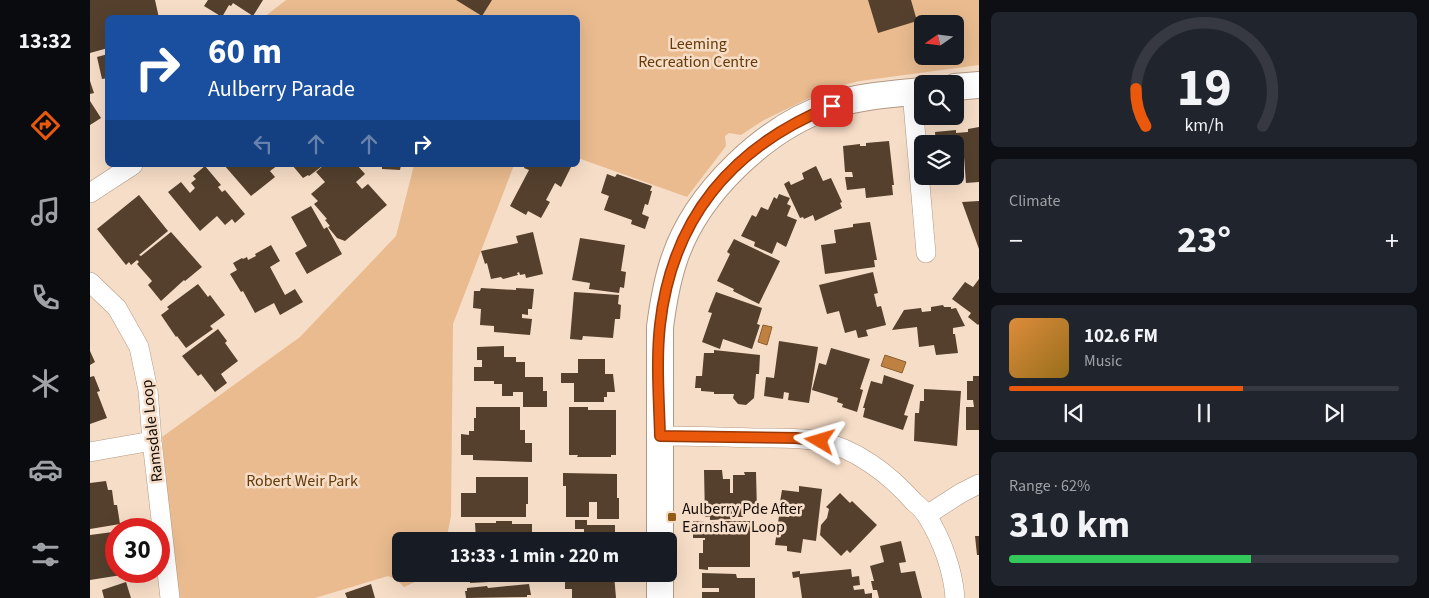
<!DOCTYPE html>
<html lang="en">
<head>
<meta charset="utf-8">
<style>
	:root { --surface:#171b24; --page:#20242c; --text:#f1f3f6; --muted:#9ea1a6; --line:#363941; --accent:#ea580c }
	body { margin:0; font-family:"Source Sans 3",sans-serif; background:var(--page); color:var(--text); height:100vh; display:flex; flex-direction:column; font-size:19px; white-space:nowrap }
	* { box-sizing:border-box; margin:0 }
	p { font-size:16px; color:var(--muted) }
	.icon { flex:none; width:28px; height:28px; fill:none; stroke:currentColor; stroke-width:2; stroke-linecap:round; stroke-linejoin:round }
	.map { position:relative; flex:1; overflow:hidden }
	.details { display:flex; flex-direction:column; gap:12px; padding:12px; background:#0d0f14; width:450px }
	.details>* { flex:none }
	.top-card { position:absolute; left:15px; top:15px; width:475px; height:152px; border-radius:8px; box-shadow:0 5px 20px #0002; background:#1a4fa0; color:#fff; overflow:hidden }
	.needle { width:32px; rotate:256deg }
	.controls { position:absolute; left:824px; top:15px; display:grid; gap:10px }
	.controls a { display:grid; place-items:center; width:50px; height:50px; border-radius:8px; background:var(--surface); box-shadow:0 5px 20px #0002; font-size:25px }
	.speed { position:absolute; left:15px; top:518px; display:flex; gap:10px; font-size:25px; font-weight:700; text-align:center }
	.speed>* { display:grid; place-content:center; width:65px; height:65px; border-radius:50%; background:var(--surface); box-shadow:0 5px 20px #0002; line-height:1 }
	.speed .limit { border:8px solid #d22; background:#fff; color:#111 }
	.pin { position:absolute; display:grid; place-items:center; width:42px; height:42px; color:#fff; margin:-21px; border-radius:10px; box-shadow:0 2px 8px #0006 }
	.me { position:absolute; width:55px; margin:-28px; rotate:277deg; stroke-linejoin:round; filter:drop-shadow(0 0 4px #0008) }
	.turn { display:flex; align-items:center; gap:18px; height:105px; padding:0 20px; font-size:22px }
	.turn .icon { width:65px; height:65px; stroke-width:2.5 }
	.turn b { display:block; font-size:35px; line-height:42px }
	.lanes { display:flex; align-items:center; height:48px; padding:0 20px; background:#0003; justify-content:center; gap:25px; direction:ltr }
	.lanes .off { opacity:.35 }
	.big { font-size:38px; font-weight:700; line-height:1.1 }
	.details .card { flex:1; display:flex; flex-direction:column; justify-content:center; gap:8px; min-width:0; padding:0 18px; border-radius:8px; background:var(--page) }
	.details .dial { align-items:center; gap:0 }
	.dial svg { height:130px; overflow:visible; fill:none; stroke:var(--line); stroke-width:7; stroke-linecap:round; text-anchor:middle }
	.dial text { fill:var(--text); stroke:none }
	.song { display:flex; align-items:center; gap:15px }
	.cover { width:60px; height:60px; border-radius:8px; background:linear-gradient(135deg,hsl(30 70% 55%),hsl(40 70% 35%)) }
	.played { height:5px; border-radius:2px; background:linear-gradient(90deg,var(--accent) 60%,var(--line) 60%) }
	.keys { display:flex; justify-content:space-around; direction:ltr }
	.heat { display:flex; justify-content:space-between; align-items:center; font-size:28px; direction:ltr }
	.charge { height:8px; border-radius:4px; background:linear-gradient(90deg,#34c759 62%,var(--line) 0) }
	.trip { position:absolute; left:302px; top:532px; width:285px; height:50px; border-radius:8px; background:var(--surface); box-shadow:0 5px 20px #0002; font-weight:700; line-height:50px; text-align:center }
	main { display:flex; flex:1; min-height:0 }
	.tabs { display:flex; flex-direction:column; width:90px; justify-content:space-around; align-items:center; background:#090b0e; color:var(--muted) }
	.tabs .icon { width:35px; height:35px }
	.tabs .selected { color:var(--accent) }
	.tabs b { font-size:22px; color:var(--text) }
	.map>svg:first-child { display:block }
	.green { fill:#e9bb8f; fill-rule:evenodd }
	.water { fill:#be8142; stroke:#8b5e30 }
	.building { fill:#54402d }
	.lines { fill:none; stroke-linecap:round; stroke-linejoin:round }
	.street-casing { stroke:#b29a85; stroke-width:20 }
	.secondary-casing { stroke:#b29a85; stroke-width:28 }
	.street { stroke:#fff; stroke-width:19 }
	.secondary { stroke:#fff; stroke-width:26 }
	.route-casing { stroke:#983908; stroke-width:12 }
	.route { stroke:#ea580c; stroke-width:9 }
	.poi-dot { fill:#935a16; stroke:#f6ddc7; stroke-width:2 }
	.labels { text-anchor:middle; stroke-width:5; stroke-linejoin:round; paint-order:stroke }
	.park-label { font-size:16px; fill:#643b08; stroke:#f6ddc7 }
	.street-label { font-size:16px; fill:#130b05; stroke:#f6ddc7 }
	.poi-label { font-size:16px; fill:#130b05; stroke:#f6ddc7; text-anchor:start }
</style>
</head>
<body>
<main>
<nav class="tabs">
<b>13:32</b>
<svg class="icon selected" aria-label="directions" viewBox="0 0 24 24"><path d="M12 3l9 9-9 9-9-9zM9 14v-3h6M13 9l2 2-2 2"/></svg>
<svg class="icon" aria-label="music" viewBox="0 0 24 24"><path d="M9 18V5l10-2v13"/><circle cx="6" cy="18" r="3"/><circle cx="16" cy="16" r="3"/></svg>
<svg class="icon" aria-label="phone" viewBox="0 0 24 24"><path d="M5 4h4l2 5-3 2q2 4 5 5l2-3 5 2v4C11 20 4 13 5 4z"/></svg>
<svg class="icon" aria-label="climate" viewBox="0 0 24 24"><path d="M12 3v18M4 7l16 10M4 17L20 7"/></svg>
<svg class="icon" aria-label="car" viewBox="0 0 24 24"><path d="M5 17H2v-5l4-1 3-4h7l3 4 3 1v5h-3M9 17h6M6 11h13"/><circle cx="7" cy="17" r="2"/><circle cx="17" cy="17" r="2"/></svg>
<svg class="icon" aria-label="filters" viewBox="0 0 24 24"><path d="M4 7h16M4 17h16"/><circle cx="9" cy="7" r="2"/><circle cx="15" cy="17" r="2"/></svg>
</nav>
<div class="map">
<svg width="889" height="598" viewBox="0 0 889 598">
	<rect width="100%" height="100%" fill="#f6ddc7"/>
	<path class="green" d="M196,0H889V65L770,81L740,88L674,120L651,135L639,133L635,136L636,146L597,197L488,158V18H173ZM832,24H865V56H832Z
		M324,165H424L363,324L361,516L356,541H311V574H345L341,582L327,581L314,587L307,580L298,576L225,598H90L80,529L72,437L210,337L306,236Z"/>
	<path class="water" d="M673,325L682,327L677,345L668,342Z
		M795,355L816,362L812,373L791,366Z"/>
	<path class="building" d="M0,0H65L69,18H18V48L0,53Z
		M118,0H173L163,16L143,3L141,6L139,5L132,17L114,6Z
		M366,0H402L392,16Z
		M778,0H821L827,21L788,33Z
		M18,54V78L12,79L7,57Z
		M0,81L4,93L0,94Z
		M0,101L11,118L0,125Z
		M889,127V182L876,183L874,157L865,158V144H846L845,132L866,130V133L878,132V129Z
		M799,141L804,185H802L803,195L776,198L775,188L757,190L755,177H763L762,172H755L753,146L770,144V146H776V143Z
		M134,165H188L180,171L185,177L161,196Z
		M202,165H230L231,167L219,176L218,175L213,178Z
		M234,165H267L275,174L266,182L272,189L278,184L297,205L255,241L247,238L238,227L240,226L235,220L237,219L224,204L228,201L221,194L235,182L226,172Z
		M292,165H311L310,170L292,169Z
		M435,165H482L471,187L465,183L456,200L460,202L451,218L438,211L436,215L420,206L439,170L434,168Z
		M115,166L131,185L128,187L132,192L135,190L155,214L145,223L142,219L135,225L127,216L110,231L78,192L91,182L100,193L105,188L101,183L106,179L103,176Z
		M726,166L733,181L741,178L752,202L750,203L752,208L725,221L723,215L714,219L713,217L710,218L694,184L699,181L701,185L714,179L712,173Z
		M517,174L525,177L527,174L562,186L560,191H562L558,205L555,204L552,214L559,217L555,229L541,224L542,220L514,210L519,196L511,193Z
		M689,194L700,198L697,204L701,206L697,216L707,220L696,247L687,242L682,254L664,246L665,242L651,236L662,215L666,217L671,207L678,210L684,197L687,199Z
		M49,195L78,231L49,255L51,256L81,232L112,267L95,281L94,280L71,301L58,285L62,281L47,264L49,262L47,260L41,265L39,262L36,265L7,229Z
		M889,201V249L872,202Z
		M221,206L234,229L237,227L252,254L217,274L205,253L217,246L201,217Z
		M780,222L787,260H784L785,267L735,274L731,245L746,243L744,230L763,227V224Z
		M443,232L453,274L436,278L435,274L430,275L429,272L427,273L428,275L413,279L411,277L401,279L397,263L395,264L391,251L428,243L426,236Z
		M490,238L535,245L531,271L536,272L534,288L530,287L529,293L499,289L500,283L482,280Z
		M644,239L690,261L669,304L643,291L644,289L627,281L640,254L637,252Z
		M181,245L190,261L180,267L195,295L205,289L213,302L190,315L184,303L165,313L153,291L151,292L140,274L147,270L143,263L152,258L153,259L157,257L158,260L166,256L165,254Z
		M783,272L788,293L784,294L787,307L791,306L796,325L776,330L778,336L768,338L766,330L755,333L749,311L737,314L729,285Z
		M889,279V324L888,325L878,317L881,313L862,299L875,282L883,287Z
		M108,284L118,297L120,295L135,315L120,326L123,329L96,348L87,336L86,337L71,315L79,309L77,307Z
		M391,288L426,290V288L444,289L442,309H438V315L432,314V318L442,319L440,335L404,332V326L390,325L391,309L383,308L384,291H390Z
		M484,292L529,295L528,304L531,305L530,319H525L523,338L493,336L492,340L480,339Z
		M626,292L672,308L667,324L670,325L662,349L633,339L630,349L612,342L622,313L618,312Z
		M853,305L854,307H861V309L866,308L875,326L863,328V334H865L868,353L846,355L844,345L829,347L827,327L802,330L814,310L831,308L832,312L841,311V307Z
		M128,329L137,341L135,343L148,361L131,374L137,383L125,392L111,374L108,376L92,356Z
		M689,341L728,347L719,403L698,400L699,393L694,392L693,399L674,396L676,377L684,378Z
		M414,346V357H426V362H435V377H453V391H457V407H433V392H423V396H412V384H404V381H384V367H392V360H387V347Z
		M741,348L780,359L770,389L773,390L767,412L752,407L753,404L747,402L748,398L722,390L729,363L736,365Z
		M624,350L670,355L669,374H666L664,398L656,405L648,404L643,398L644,394H624V392L611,391V388H605L606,376H612L614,353H624Z
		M0,351L5,362L0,365Z
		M488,359H515V374H523L525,392H517V397H514V402H484V383H471V373H488Z
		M794,375L824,385L814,415L818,416L813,430L773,417L775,408H773L781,381L792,384Z
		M4,376L10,391L7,392L17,418L0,424V377Z
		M883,376H889V430H876V407H884L883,400H877V381H883Z
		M834,389L871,391L867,446L824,441L825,413H829L830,401H834Z
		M386,407H430V430H435V443H442V462L383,460V455H371V434L379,435V431H384V418H386Z
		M479,407H498V410H526V455H521V457H487L488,455H479Z
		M614,470H632L633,479H640V493H643V475H655L654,472H666L667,511H653V517H642V519L620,520V517H615Z
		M473,473L527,474V498H529V519H507V502H499V517H476V486H473Z
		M386,477H438V504H436V517H371V493H386Z
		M16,481L18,490H22L24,505H27L30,524L0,529V483Z
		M709,486L732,489L726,541L713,539L711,553L697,551V546L685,545L689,516L699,517L700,509L689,508L692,490L709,492Z
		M750,493L760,503L762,501L787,525L760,553L757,550L751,556L730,535L731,525L737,518L739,509L736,507Z
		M485,520H497V525H525V538H520V541H476V534H494V529H485Z
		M406,521H422V524H442V540L439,541L386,540L385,523H406Z
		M603,521L629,523V521H660V567H618V570L609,569V553H613V540H615V538H603Z
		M23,532L26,557V571H37L38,574L0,580V535Z
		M885,536H889V555H887Z
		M811,541L816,562L809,563L811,573L825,571L832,598H789L787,590H783L781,581H784L780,566L794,562L790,546Z
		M761,569L762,577L769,576L770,585L763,586L764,590L774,589L775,594L782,593V598H712L709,577L703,578L702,572L710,571V574Z
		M612,573L646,574L647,578H665V598H612V592H629V588H612Z
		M380,574H399V582L380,583Z
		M524,574L526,598H482V589H475V575Z
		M36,582L41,598H14L12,590Z
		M281,584L285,598H257L255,593Z
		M439,584L441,595H437V597L376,598L375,591H377V588L397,586L398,588Z"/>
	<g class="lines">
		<defs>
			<path id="street" d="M822,92L836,253
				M0,193L43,165
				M0,282L27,308L49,347L58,390L62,441L80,598
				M569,436C601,436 633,437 665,438C686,438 708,437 729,441C766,448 800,475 824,502C829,506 834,511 837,516C852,540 863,570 865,598
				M0,452L62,441
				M837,515L871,493L889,484"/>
			<path id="secondary" d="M865,87L889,85
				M570,541V327C573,304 577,281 584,260C606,193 676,126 743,105C771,96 803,94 832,91
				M570,574V598"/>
		</defs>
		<use href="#street" class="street-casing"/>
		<use href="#secondary" class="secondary-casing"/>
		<use href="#street" class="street"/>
		<use href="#secondary" class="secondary"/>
	</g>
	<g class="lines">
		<defs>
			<path id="route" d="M730,441L706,438L570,436C569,399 566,361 570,325C582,218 643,146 742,106"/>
		</defs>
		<use href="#route" class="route-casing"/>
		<use href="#route" class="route"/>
	</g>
	<rect class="poi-dot" x="577" y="512" width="10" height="10" rx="2.5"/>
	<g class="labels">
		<g class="park-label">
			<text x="608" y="49">Leeming<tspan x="608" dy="18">Recreation Centre</tspan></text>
			<text x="212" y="486">Robert Weir Park</text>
		</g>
		<g class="street-label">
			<text transform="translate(61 431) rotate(-96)" y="6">Ramsdale Loop</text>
		</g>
		<g class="poi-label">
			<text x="592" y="514">Aulberry Pde After<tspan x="592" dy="18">Earnshaw Loop</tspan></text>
		</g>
	</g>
</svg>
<div class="controls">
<a><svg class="needle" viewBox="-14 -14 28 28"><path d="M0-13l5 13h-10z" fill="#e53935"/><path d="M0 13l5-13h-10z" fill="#9ea1a6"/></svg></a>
<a><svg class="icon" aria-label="search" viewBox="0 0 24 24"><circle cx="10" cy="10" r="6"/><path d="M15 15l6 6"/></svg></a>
<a><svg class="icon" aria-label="layers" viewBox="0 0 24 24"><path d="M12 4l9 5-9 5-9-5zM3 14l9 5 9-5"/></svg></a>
</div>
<div class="speed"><div class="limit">30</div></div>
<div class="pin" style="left:742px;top:106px;background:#d93025"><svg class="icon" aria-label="arrive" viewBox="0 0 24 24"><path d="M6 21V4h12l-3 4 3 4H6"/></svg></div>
<svg class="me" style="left:730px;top:441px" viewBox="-20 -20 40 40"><path d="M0-17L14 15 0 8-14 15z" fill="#ea580c" stroke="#fff" stroke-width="4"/></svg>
<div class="trip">13:33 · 1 min · 220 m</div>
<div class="top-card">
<div class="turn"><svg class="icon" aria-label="right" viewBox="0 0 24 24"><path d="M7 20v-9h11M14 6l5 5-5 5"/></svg><div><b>60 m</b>Aulberry Parade</div></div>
<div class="lanes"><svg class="icon off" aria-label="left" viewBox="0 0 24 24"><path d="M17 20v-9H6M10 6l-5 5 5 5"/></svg><svg class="icon off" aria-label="ahead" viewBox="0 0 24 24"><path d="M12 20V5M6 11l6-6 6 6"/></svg><svg class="icon off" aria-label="ahead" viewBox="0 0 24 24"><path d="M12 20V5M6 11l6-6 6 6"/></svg><svg class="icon" aria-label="right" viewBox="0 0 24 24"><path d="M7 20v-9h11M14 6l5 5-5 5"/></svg></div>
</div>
</div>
<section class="details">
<div class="card dial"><svg viewBox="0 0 100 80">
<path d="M14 69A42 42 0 1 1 86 69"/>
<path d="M14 69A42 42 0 0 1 8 46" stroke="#ea580c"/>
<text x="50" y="56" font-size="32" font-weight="700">19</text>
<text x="50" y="72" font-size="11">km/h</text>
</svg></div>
<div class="card"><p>Climate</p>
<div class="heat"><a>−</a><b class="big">23°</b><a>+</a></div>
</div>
<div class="card">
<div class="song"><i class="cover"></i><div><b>102.6 FM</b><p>Music</p></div></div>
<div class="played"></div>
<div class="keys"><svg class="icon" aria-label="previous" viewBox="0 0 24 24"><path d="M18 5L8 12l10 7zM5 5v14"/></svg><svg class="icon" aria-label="pause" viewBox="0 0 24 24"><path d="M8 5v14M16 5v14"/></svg><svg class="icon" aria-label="next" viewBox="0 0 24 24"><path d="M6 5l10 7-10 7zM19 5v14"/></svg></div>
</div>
<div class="card"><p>Range · 62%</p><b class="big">310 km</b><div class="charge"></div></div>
</section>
</main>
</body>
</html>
